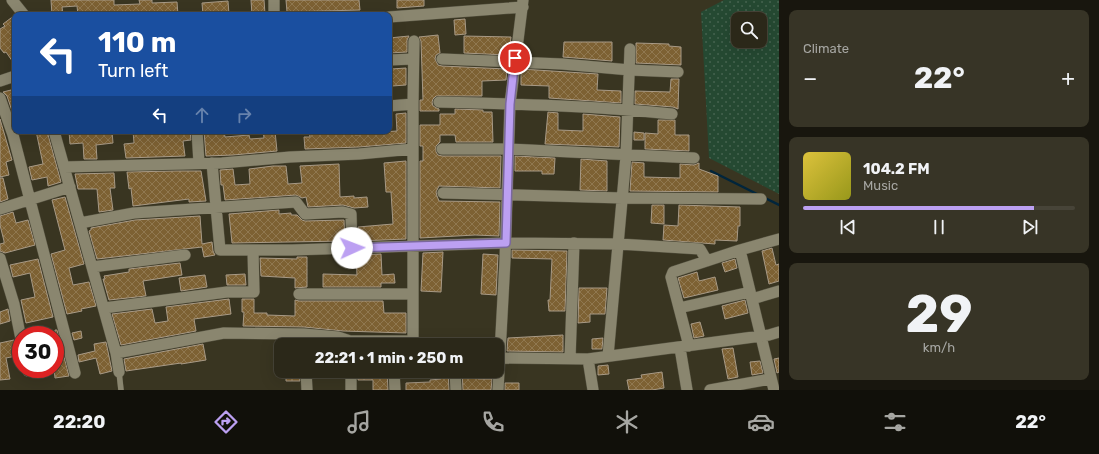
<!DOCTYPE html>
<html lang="en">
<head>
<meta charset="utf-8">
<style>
	:root { --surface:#2b2819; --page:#373426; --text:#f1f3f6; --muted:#a6a6a2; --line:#474438; --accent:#bca0f2 }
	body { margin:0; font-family:Rubik,sans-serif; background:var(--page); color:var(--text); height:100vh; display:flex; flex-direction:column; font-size:15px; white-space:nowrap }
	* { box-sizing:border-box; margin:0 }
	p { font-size:13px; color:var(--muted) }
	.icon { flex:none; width:22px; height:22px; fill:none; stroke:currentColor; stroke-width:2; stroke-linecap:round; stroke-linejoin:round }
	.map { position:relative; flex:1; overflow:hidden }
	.drawer { display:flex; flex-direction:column; gap:10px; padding:10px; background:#18160e; width:320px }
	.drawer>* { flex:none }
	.hud { position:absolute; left:12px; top:12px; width:380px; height:122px; border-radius:8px; box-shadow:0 4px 16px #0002,0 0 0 1px var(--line); background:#1a4fa0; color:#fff; overflow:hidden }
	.controls { position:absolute; left:731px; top:12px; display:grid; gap:8px }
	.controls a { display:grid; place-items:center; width:36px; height:36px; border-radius:8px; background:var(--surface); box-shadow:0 4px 16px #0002,0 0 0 1px var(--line); font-size:20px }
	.speed { position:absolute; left:12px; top:326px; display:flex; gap:8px; font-size:20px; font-weight:700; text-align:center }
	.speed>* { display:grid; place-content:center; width:52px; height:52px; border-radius:50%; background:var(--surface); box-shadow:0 4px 16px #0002,0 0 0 1px var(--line); line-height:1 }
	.speed .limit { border:6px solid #d22; background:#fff; color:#111 }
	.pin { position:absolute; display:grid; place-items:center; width:34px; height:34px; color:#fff; margin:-17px; border:2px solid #fff; border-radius:50%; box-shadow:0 1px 4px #0007 }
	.me { position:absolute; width:44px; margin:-22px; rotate:88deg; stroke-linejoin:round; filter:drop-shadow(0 0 3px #0008) }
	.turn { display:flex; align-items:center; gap:14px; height:84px; padding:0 20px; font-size:18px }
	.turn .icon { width:52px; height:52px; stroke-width:2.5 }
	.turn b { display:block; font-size:28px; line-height:34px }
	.lanes { display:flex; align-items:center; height:38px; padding:0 20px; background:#0003; justify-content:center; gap:20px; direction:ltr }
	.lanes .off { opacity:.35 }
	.big { font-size:30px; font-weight:700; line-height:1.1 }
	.drawer .tile { flex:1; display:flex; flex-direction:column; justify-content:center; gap:6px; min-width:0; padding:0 14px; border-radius:8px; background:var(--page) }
	.drawer .dial { align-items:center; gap:0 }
	.dial b { font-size:52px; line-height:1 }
	.song { display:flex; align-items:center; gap:12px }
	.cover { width:48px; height:48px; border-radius:6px; background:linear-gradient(135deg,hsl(50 70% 55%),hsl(60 70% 35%)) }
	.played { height:4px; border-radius:2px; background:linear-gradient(90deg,var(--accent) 85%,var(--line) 85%) }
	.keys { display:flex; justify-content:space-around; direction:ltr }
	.heat { display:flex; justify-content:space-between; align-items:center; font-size:22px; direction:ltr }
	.trip { position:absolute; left:274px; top:338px; width:230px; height:40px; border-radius:8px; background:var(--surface); box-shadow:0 4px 16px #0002,0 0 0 1px var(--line); font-weight:700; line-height:40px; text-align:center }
	.dock { display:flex; height:64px; justify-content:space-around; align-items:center; background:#11100a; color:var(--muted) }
	.dock .icon { width:28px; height:28px }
	.dock .active { color:var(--accent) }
	.dock b { font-size:18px; color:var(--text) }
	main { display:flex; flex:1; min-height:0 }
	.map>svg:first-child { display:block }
	.grass { fill:url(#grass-dots); fill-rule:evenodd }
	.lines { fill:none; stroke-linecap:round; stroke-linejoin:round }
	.stream { stroke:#01253c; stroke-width:2.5 }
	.building { fill:url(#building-cross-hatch); stroke:#a89a86 }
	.service-casing { stroke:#555240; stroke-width:6 }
	.minor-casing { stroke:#555240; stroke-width:12 }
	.service { stroke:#8a866f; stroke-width:5.5 }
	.minor { stroke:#8a866f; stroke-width:11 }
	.route-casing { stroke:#7a689d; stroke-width:10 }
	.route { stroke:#bca0f2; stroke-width:7 }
</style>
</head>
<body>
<main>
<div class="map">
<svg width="779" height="390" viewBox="0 0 779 390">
	<defs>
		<pattern id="grass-dots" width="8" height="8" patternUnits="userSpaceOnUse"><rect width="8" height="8" fill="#254932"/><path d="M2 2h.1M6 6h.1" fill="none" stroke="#45634f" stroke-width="1.8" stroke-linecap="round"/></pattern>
		<pattern id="building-cross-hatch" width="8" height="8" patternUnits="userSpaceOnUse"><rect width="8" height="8" fill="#7d6133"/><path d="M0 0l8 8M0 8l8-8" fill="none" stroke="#907850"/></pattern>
	</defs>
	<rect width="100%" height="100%" fill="#393521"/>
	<path class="grass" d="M724,0H779V194L709,158L701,12ZM738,19H760V41H738Z"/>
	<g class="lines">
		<path class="stream" d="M711,171L759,195
			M765,198L779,205"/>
	</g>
	<path class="building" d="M51,0H114V5L140,4L139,0H152V3L177,2L178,15H78L77,6L62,7L63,15H52Z
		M251,0H264L265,14L252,15Z
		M286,0H359L360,10L287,12Z
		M397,0H424V6L397,8Z
		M228,1L229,15H203L202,3Z
		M15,15V65L6,52L4,53L0,48V29L5,26L3,24Z
		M465,19L466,34L455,35L454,20Z
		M438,35L440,53L436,55L435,59L438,65L442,66L507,69L506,80L482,81V96H436L433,99L432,102L433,106L439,109V111H420V100H423L421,41L419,37Z
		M409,36L407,40V52L389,53V38Z
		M464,36L511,37L509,54L507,55L464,53Z
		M564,42H612V61L563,57Z
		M636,43L669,44V46L681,47V65L636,63Z
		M406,68V85L392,86L391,69Z
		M521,69L598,74L597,90L621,91V103L549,98V86L521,85Z
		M671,79H679L678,109L673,107L635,104V91L670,92Z
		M15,89V120L7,96L3,92Z
		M455,109L483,110V112H492L493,142H456L455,135H440V142L436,146V152L438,155L442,156H501L500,188L439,186L436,192L437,196L439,201L500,202L499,236L475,235L420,238V161H423V146H420V125H440V114H455Z
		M548,112L558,113V130L583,131V114L620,117L619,147L545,144Z
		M406,113V143L359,147L305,149L304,137H310L309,131H354L355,135L369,134V131H382V132L397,131L396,114Z
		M0,119L12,160L6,162L9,175L0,177Z
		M658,120H675V135H689V151L645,149V133L658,134Z
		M36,131H47L61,182L48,186L47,177L32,180L29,167L43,164Z
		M69,131H112L113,143L96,145L97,159H84L83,143L70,144Z
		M133,131H190L191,140L183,141L185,156L126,158L124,144L134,143Z
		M204,131H224L225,137L249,135L250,139L264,138L263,131H275L277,151L233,155L206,156Z
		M634,132L644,133V140H634Z
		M515,156L555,158L554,174H542V171H515Z
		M581,159L607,161V191L580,190Z
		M406,161V239L359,241L358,227L393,224L391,192H386L384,163Z
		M632,162L644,163V177L680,178V164L694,165L699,163V169L718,176V192L630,191Z
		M339,164L340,197L354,196V198L367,197L368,207L354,208L343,205L308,207L306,197L302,198L296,195L225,200L223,185H221L220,170L233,169L235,185L250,184L249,169L273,166H286L288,184L302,183L300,166Z
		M176,171H201L206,201L189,202V199L133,206L131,188L129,189L127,172Z
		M114,173L115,188H110L113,210L99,212L97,189H78L75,174Z
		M0,178H3L8,199L0,202Z
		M65,197L84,264L69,268L73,285L89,282L96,306L81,309L82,311L67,314L51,254L65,250L52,200Z
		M652,205H664V224L651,223Z
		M679,205L740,207V226H738L737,241L715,240V244L663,240L664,225L678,226Z
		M279,210V214L291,213V215H297L302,220L305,221L344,220L345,241L232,243L229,214Z
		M13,212L16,223L28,220L35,245L5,253L0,251V244L4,243V241L0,225V216Z
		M200,216L202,244L212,242L213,251L215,255L204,257L202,247L97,259L89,231L91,230V228L135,220Z
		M772,248L776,265L779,264V281L769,284L762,251Z
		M512,250L567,251L565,311H549L548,300H550L552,259L512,258Z
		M443,252L441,292L421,291L423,253Z
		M381,254L382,275L394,274L395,283H381V287H323V274L357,275L356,255Z
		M483,254L498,255L496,295L481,294Z
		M297,257H307V287L295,288V278L261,276L260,258L297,259Z
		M38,259L53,317L26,323L21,300L35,297L30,273L13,277L10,265Z
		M735,259L737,268L725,272L722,263Z
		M180,263L182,275L143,281L146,296L109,300L103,279H105L104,276L129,272V269Z
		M697,272L699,281L715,277L718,290L684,298L678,278Z
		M245,274L246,285H227L226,275Z
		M205,275L207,287L181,291L179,278Z
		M579,288H607L605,314H590V322L578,323Z
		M229,299L231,314L194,319L196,331L121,345L112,314L152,309L155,323L168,321L166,307Z
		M242,299H254V313H267V315L295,316V300L299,301H383L384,313H406V333L343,331L304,327L243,326L244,312H242Z
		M745,300L748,313L725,319L722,306Z
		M8,309L10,321L0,324V312Z
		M700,322L704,336L694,338L691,324Z
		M55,330H57L69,376L55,378L54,369H55Z
		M81,331L82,338L74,340L72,333Z
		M563,335V352L507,351L508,338Z
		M603,338L602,349H592V339Z
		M14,340L18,345L21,355L6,358L10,379L0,380V343Z
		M285,341L328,343V345H286Z
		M106,342L112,371L100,374L96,358L79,362L78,355L95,351L94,344Z
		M203,344L206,360L181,364V363L126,371L124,359Z
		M733,348L738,377L728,379L722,349Z
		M779,358V372L777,373L774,359Z
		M760,361L763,373L752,375L750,362Z
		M608,365L609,374L598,375V366Z
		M286,371H299L300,381H286Z
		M358,371H387L388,390H373V380H358Z
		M441,371H448L449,390H406V383L430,382V380L441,379Z
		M462,371H479L478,379H492L491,390H463Z
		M662,372L664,388L652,390H629L627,380L642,378L641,375Z
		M505,383H519V390H505Z"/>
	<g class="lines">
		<defs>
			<path id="service" d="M119,372L121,390"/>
			<path id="minor" d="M12,0L24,15
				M274,15V0
				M389,17L523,7
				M442,59L562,64L630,70L678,72
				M389,60L413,59
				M0,81L15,76
				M0,98L13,135L75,373
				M439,102C517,104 595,106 672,114
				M389,106L413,104
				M54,131L116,353L119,372
				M197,131L199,163
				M442,149H509L694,158
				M212,163L220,250H292L505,243L619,244L700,249L707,261
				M64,167L222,163L290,157L359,154L413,149
				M443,193L622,198L761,199
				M0,209L70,187
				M80,223L134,213L296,202L305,214L343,212L351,214L352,248
				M740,250L774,390
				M0,258L14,304L21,339
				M92,267L185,255
				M299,294H413
				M752,299L779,291
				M104,308L227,292H254L253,250
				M679,308L750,292
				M413,345V104L414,41
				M689,346L671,277L673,272L740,250L779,239
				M680,348L687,390
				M116,353L224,333L304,334L338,337L350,341H413
				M608,356L626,156L630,49
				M497,358L588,359L769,335L779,332
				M570,359L574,243
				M588,359L593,390
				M27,369L28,371
				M306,371L307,390
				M351,371V390
				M394,371L395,390
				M455,371L456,390
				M498,390L505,260L510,104L523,0
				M710,390L770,379"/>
		</defs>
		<use href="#service" class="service-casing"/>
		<use href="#minor" class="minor-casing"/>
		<use href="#service" class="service"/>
		<use href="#minor" class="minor"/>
	</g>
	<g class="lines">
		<defs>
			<path id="route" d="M352,248L506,243L510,104L515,58"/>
		</defs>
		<use href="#route" class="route-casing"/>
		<use href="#route" class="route"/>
	</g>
</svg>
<div class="controls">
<a><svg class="icon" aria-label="search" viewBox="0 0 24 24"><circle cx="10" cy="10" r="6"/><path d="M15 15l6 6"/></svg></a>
</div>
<div class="speed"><div class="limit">30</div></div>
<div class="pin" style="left:515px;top:58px;background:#d93025"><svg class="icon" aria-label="arrive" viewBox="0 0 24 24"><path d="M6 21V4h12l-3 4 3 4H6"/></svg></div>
<svg class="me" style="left:352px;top:248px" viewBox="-20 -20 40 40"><circle r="19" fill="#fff"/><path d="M0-13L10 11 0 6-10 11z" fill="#bca0f2"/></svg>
<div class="trip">22:21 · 1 min · 250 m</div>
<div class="hud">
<div class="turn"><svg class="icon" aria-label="left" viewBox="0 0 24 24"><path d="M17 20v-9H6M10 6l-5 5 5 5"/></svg><div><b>110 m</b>Turn left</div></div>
<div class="lanes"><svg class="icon" aria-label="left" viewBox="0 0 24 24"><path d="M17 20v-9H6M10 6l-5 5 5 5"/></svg><svg class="icon off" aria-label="ahead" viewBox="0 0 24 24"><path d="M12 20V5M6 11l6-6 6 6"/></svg><svg class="icon off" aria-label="right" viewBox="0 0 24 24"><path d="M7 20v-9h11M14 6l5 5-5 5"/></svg></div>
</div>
</div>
<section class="drawer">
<div class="tile"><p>Climate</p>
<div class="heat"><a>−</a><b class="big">22°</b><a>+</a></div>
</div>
<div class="tile">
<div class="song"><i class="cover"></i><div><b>104.2 FM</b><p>Music</p></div></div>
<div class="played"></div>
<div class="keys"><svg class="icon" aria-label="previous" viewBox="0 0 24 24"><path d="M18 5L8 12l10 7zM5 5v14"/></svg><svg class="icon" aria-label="pause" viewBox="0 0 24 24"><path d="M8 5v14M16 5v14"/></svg><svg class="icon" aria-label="next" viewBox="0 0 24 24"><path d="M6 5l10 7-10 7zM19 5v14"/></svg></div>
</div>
<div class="tile dial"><b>29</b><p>km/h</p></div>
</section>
</main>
<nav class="dock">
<b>22:20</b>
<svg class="icon active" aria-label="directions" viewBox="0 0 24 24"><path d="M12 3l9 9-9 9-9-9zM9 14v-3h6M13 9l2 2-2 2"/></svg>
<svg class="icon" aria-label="music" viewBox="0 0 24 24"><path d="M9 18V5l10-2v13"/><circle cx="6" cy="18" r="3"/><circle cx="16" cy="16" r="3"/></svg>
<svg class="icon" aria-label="phone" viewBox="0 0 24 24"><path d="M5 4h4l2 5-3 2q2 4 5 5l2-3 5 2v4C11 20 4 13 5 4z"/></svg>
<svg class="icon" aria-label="climate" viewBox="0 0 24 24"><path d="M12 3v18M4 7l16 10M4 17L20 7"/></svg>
<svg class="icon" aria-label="car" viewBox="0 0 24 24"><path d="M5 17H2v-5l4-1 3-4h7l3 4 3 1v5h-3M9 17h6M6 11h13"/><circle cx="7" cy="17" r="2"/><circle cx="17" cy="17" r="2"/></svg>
<svg class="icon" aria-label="filters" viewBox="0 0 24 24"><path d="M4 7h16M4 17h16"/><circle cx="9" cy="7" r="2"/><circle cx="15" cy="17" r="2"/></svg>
<b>22°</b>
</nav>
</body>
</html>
